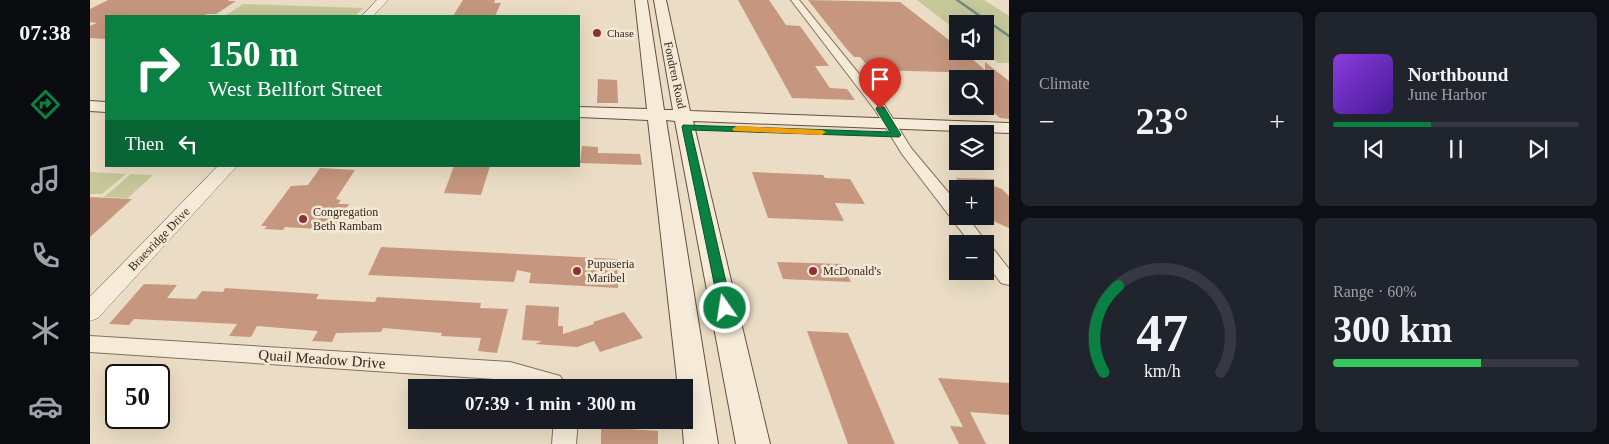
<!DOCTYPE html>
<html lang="en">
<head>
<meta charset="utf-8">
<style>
	:root { --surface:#171b24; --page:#20242c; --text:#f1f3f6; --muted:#9ea1a6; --line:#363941; --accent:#0b8043 }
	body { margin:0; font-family:Georgia,serif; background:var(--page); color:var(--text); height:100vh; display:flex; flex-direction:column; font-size:19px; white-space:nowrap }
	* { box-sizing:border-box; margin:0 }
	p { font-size:16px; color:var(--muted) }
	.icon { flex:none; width:28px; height:28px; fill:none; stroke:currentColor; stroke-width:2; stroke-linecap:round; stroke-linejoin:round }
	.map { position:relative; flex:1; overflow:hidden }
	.drawer { display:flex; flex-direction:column; gap:12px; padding:12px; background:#0d0f14; width:600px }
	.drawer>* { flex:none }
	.banner { position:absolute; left:15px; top:15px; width:475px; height:152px; border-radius:0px; box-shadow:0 5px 20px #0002; background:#0b8043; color:#fff; overflow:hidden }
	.controls { position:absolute; left:859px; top:15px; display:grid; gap:10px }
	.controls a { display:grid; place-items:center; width:45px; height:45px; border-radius:0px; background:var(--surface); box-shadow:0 5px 20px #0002; font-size:25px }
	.speed { position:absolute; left:15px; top:364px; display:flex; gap:10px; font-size:25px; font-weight:700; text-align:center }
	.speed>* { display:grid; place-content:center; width:65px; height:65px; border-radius:50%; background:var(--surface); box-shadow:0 5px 20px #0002; line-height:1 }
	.speed .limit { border:2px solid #111; border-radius:8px; background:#fff; color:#111 }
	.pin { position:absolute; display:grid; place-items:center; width:42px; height:42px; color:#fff; margin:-51px -21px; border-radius:50% 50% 50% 0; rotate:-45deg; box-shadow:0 0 5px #0007 }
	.pin .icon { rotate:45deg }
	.me { position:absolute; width:55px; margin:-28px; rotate:347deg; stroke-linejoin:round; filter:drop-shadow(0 0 4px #0008) }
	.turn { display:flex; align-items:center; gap:18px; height:105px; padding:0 20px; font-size:22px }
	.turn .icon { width:65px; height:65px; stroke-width:2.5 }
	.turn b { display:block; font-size:35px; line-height:42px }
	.then { display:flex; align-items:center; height:48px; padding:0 20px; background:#0003; gap:10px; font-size:19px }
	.big { font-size:38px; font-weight:700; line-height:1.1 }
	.drawer .tile { flex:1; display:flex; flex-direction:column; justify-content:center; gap:8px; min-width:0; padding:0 18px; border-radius:8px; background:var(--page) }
	.drawer .dial { align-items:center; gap:0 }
	.dial svg { height:130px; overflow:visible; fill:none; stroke:var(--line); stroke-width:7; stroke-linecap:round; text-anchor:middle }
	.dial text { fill:var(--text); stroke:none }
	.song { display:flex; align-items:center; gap:15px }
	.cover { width:60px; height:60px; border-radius:8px; background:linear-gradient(135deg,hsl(270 70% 55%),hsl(260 70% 35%)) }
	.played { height:5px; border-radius:2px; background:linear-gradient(90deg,var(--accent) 40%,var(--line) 40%) }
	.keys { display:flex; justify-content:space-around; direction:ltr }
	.heat { display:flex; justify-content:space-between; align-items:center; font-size:28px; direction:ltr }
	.charge { height:8px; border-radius:4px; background:linear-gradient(90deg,#34c759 60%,var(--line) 0) }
	.drawer .tiles { flex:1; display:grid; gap:12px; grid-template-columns:repeat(2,1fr) }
	.trip { position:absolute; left:318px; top:379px; width:285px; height:50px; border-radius:0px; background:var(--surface); box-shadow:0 5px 20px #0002; font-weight:700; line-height:50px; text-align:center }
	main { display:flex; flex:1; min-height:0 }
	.menu { display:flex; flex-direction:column; width:90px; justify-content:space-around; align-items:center; background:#090b0e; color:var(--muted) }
	.menu .icon { width:35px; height:35px }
	.menu .active { color:var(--accent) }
	.menu b { font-size:22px; color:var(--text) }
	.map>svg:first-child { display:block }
	.green { fill:#c6c89a }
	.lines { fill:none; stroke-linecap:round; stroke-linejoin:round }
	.stream { stroke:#6e8c82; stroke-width:2.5 }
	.building { fill:#c6977e }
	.minor-casing { stroke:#846f5d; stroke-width:2 }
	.tertiary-casing { stroke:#846f5d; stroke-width:1 }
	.secondary-casing { stroke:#665040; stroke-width:2 }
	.minor { fill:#f6ebd8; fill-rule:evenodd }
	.tertiary { fill:#f6ebd8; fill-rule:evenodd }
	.secondary { fill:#f6ebd8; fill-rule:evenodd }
	.route { fill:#0b8043; stroke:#07532c }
	.slow { fill:#f59e0b }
	.poi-dot { fill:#8e3138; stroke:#f3e8d4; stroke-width:2 }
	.labels { text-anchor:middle; stroke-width:5; stroke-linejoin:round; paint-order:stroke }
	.far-poi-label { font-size:11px; fill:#35281f; stroke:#f3e8d4; text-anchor:start }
	.street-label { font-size:12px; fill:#35281f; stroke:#f3e8d4 }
	.poi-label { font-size:12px; fill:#35281f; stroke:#f3e8d4; text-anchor:start }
	.near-street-label { font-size:15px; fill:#35281f; stroke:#f3e8d4 }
</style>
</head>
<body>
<main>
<nav class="menu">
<b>07:38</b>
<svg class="icon active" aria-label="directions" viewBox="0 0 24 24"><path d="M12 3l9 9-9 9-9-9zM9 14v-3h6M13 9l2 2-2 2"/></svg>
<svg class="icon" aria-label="music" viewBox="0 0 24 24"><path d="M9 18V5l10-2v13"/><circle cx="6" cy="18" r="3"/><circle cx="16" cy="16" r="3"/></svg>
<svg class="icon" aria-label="phone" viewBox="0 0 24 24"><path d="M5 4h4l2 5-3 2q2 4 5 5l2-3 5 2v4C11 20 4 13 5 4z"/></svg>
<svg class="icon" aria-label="climate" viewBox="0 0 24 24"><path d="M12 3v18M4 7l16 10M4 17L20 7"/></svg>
<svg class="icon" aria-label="car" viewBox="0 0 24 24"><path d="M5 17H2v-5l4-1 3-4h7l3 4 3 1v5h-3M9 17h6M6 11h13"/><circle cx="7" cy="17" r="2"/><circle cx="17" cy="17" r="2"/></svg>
</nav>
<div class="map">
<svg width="919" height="444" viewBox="0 0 919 444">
	<rect width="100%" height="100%" fill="#ebddc5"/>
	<path class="green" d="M827,0H894L919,16V63H908L893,51H895V24H868L867,31Z
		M153,4L273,8L265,16H135Z
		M0,172L36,174L12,194H0Z
		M41,174L63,175L38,198L14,197Z"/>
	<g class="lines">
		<path class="stream" d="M867,0L919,36"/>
	</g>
	<path class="building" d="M18,0H139L138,1H146L126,14H117L114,16H16V39L0,38V26L7,23L0,22V9Z
		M373,0H405L404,3H411L405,16H363Z
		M648,0H679L696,25L710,26L739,66H725L740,88L757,89L765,100L702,98Z
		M718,0L810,2L868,47V51H873L895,70V62L919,81V119L910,118L895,105V73L781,70L770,57H764L755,47Z
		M508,79L527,80L528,103H507Z
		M492,146L508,147V153L550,154L552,165L490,163Z
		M364,166H400L391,195L354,193Z
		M230,168L265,170L246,199L251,200L248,204H259L244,230L195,227L193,230L174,229L177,226H171L201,186L218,185Z
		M662,172L733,175L735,178L760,179L775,204L745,203L754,221L678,218Z
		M866,178L904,179V186L912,189L919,196V228L901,220L895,213V189H875Z
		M0,197L42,199L0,237Z
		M291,247L527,259L528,288L439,283L441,273L427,270L424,282L278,275Z
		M687,262L752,264L761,282L693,279Z
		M54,284L87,285L77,298L106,299L112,291L133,292L135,288L229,294L226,299L285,302L287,297L391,303L390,308L418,309L407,353L388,351L391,338L351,336L352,333L293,328L291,332L246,333L242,342L222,341L228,331L167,326L161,337L139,336L147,324L44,319L39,325L19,324Z
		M436,305L469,307L468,326H473V334L504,324L503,322L534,312L553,338L510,352L504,341L487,347L445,344L452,341L432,340Z
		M717,331L758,333L805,444H758Z
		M848,378L919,383V415L880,412L896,444H869L860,426L873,427Z
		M511,427L568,431V444H511Z"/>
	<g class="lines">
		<defs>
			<path id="minor" d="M701,0H709L795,106L821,148L868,204V216H877L898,245L901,246L919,269V285L911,283L895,262V244H881L812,154L785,110Z
				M0,336L420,362L470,376L478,388H449L420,380L0,352Z
				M464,420H488L486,444H462Z"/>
			<path id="tertiary" d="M287,0H298L283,16H272Z
				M128,166H147L8,318L0,321V297Z"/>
			<path id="secondary" d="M545,0H557L574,110H583L564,0H576L600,111L919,123V133L603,121L680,444H646L585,121L576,120L628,444H594L592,420H594V388H588L558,120L489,117V107L557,109Z
				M0,101L16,102V112L0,111Z"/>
		</defs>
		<use href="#minor" class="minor-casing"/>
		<use href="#tertiary" class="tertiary-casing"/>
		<use href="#secondary" class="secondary-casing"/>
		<use href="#minor" class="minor"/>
		<use href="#tertiary" class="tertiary"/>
		<use href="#secondary" class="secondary"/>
	</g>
	<path class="route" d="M787,107H794L811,135L809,137L601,130L642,308L640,312H630L592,127L593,125L800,132L786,109Z"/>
	<path class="slow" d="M647,126L732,130L736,132L732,135L644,131L642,129Z"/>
	<g class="poi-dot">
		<circle cx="507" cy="33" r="5"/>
		<circle cx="213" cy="219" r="5"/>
		<circle cx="487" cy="271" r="5"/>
		<circle cx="723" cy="271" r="5"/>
	</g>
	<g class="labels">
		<g class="far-poi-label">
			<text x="517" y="37">Chase</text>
		</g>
		<g class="street-label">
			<text transform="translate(585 75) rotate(78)" y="4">Fondren Road</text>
			<text transform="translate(69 239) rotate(-46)" y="4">Braesridge Drive</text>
		</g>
		<g class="poi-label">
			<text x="223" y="216">Congregation<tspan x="223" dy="14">Beth Rambam</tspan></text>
			<text x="497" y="268">Pupuseria<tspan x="497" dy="14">Maribel</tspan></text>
			<text x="733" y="275">McDonald's</text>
		</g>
		<g class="near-street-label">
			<text transform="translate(232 359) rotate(4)" y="5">Quail Meadow Drive</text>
		</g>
	</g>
</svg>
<div class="controls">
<a><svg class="icon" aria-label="sound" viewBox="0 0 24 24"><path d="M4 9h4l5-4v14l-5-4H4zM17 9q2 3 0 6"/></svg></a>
<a><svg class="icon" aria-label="search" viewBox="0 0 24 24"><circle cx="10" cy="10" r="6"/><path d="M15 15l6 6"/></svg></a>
<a><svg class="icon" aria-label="layers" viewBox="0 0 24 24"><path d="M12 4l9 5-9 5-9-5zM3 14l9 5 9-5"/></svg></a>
<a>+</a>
<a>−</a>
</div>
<div class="speed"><div class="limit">50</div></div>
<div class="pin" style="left:790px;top:109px;background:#d93025"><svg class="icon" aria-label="arrive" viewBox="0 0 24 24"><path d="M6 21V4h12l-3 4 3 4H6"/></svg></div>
<svg class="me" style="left:635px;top:308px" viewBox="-20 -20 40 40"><circle r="17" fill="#0b8043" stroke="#fff" stroke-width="3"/><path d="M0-11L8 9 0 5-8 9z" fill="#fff"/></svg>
<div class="trip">07:39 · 1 min · 300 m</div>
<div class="banner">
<div class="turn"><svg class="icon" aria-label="right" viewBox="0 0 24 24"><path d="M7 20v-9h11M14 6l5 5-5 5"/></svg><div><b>150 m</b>West Bellfort Street</div></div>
<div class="then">Then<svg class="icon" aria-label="left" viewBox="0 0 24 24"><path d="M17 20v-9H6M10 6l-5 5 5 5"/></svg></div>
</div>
</div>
<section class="drawer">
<div class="tiles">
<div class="tile"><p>Climate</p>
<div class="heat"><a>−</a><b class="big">23°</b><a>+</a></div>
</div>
<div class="tile">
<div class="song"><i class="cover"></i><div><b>Northbound</b><p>June Harbor</p></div></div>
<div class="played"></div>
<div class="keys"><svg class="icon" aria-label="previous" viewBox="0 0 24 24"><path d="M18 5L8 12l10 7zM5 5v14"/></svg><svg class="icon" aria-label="pause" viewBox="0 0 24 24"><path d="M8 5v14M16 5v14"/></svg><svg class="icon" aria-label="next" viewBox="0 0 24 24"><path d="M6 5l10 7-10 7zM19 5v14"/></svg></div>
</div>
<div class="tile dial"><svg viewBox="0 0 100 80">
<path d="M14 69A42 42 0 1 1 86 69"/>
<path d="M14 69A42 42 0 0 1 23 16" stroke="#0b8043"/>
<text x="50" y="56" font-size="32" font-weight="700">47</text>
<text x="50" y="72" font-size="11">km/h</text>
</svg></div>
<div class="tile"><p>Range · 60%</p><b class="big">300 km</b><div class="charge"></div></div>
</div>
</section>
</main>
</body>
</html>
